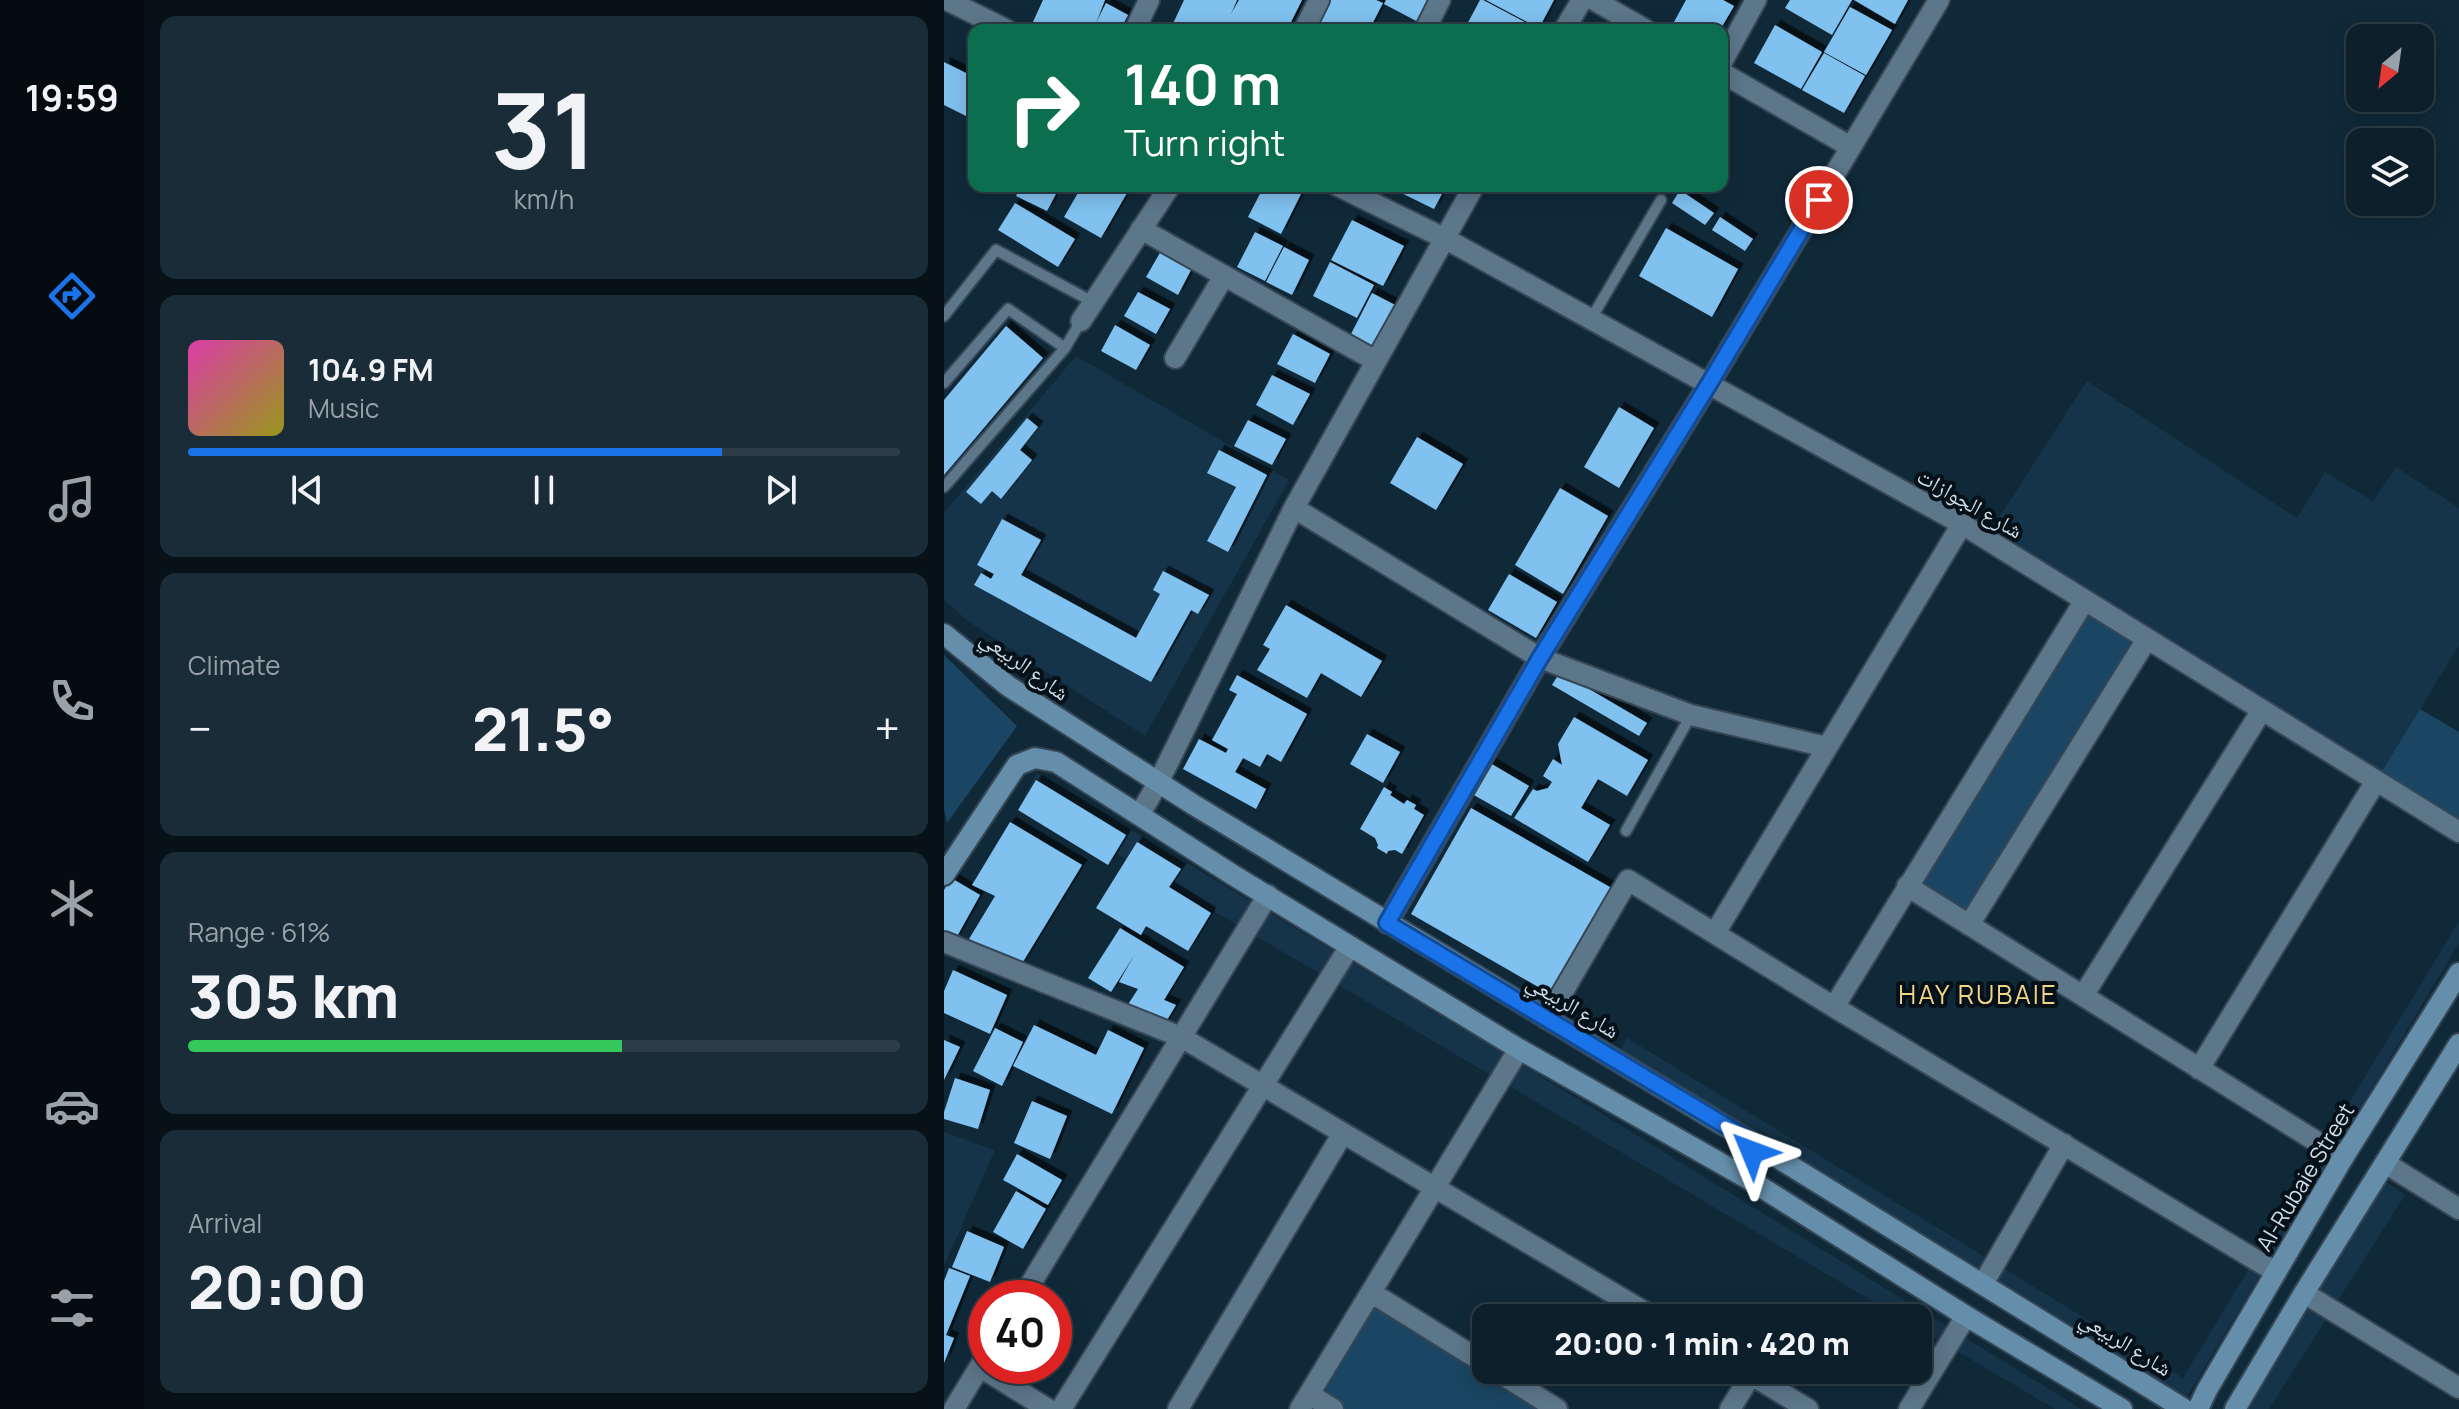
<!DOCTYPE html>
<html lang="en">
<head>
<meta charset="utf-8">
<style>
	:root { --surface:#0c1f2b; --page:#1a2c37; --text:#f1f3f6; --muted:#9aa2a9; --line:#2c3d47; --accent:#1a73e8 }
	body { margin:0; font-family:Manrope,"Noto Naskh Arabic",sans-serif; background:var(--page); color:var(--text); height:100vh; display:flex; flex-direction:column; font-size:30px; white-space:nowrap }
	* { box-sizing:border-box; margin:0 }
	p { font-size:26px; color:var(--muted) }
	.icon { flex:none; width:44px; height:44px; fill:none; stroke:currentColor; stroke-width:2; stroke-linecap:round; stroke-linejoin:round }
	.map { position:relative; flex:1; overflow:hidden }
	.drawer { display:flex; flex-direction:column; gap:16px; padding:16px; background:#071118; width:800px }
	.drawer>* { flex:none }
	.guide { position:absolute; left:24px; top:24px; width:760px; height:168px; border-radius:16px; box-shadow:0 4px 20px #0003,0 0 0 2px var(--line); background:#0b6e4f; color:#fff; overflow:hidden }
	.needle { width:52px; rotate:209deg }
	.tools { position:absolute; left:1402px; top:24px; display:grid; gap:16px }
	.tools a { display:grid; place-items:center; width:88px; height:88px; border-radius:16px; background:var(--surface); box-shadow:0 4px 20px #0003,0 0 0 2px var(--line); font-size:40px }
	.speed { position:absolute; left:24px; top:1280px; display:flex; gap:16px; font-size:40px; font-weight:700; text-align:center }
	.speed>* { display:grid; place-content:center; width:104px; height:104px; border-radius:50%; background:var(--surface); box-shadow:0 4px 20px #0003,0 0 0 2px var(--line); line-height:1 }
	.speed .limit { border:12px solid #d22; background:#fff; color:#111 }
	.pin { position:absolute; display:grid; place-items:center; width:68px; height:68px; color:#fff; margin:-34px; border:4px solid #fff; border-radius:50%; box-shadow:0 2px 8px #0007 }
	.me { position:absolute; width:88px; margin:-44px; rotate:314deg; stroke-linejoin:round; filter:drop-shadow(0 0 6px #0008) }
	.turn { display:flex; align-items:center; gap:28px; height:168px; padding:0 24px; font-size:36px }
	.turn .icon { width:104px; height:104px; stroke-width:2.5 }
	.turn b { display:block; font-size:56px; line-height:68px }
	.big { font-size:60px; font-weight:800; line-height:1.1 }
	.drawer .widget { flex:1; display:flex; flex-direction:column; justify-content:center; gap:12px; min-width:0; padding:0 28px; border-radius:16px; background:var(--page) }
	.drawer .dial { align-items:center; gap:0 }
	.dial b { font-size:104px; line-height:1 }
	.song { display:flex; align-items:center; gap:24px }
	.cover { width:96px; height:96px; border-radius:12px; background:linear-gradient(135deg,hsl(320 70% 55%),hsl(60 70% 35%)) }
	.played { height:8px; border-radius:4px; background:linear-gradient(90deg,var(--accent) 75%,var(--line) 75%) }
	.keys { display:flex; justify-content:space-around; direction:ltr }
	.heat { display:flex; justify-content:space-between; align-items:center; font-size:44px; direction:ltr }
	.charge { height:12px; border-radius:6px; background:linear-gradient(90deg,#34c759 61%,var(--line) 0) }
	.trip { position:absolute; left:528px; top:1304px; width:460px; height:80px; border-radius:16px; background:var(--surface); box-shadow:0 4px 20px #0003,0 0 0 2px var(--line); font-weight:800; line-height:80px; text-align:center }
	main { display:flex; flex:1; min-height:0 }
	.tab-bar { display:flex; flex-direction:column; width:144px; justify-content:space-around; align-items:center; background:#050c11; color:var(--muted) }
	.tab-bar .icon { width:56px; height:56px }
	.tab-bar .on { color:var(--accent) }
	.tab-bar b { font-size:36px; color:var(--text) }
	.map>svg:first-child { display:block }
	.built { fill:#153449 }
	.green { fill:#1a4663 }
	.building { fill:#80c1ef; filter:url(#shadow) }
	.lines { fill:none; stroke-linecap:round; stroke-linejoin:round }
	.lane-casing { stroke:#364654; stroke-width:14 }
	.street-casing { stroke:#364654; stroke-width:24 }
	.secondary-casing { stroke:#364654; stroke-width:24 }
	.lane { stroke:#5c778a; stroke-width:10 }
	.street { stroke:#5c778a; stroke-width:20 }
	.secondary { stroke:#648eaa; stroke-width:20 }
	.route-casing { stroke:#114b97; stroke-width:20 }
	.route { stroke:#1a73e8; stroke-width:14 }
	.labels { text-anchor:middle; stroke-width:8; stroke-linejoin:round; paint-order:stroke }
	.street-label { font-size:22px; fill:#cedce7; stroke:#061018 }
	.quarter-label { font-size:26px; letter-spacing:2px; fill:#f0d488; stroke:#061018 }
</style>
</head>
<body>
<main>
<nav class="tab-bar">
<b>19:59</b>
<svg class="icon on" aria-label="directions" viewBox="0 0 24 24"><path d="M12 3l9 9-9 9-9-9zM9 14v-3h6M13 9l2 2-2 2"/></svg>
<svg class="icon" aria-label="music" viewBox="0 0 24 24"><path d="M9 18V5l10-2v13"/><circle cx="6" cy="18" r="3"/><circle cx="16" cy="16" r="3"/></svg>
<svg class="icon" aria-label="phone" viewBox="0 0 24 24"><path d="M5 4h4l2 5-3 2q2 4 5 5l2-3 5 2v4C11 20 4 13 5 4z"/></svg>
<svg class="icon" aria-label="climate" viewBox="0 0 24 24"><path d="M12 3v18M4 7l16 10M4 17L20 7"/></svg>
<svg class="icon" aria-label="car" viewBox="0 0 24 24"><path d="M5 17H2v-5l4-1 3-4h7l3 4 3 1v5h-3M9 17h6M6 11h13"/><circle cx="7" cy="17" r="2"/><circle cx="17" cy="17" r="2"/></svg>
<svg class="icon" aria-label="filters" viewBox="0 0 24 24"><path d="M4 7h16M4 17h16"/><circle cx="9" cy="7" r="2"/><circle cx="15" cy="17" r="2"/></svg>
</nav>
<section class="drawer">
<div class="widget dial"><b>31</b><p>km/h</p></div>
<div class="widget">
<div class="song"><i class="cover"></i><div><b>104.9 FM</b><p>Music</p></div></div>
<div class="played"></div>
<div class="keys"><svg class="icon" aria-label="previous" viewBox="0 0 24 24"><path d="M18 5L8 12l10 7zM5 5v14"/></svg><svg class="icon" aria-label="pause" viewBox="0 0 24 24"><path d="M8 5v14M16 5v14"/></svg><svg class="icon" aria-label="next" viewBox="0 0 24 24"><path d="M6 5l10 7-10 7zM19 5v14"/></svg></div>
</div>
<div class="widget"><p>Climate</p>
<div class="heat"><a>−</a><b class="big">21.5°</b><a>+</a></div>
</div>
<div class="widget"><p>Range · 61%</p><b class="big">305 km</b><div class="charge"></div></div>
<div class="widget"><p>Arrival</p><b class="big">20:00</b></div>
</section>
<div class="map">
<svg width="1515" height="1409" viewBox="0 0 1515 1409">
	<defs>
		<filter id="shadow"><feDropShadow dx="5.5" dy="-5.5" stdDeviation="0" flood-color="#0009"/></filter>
	</defs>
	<rect width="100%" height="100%" fill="#102939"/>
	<path class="built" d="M132,356L345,480L201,736L24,621L0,600V513Z
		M1143,381L1353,518L1381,472L1429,501L1452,467L1515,508V645L1436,775L1046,532Z
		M93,773L562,1055L1137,1409H1111L974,1328V1318H957L79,798Z
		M1515,921V943L1241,1400L673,1055L683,1038L1239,1378Z
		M0,1132L51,1150L0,1266Z
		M1441,1181L1461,1195L1325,1409H1302Z"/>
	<path class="green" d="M1141,600L1203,639L1025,925L963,886Z
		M0,655L73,726L3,823L0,809Z
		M1476,709L1515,732V832L1432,781Z
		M428,1293L613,1409H389L365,1394Z"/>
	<path class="building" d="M99,0H161L152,23L162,3L184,15L176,30H99L88,24Z
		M240,0H293L287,14L295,0H358L343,30H299L283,22L279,30H226Z
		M383,0H432L439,3L425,30H368Z
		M442,0H488L476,23L440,4Z
		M536,0H539L596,30H520Z
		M542,0H610L595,28Z
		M742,0H779L790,6L776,30H745L730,22Z
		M846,0H908L888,35L841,8Z
		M910,0H964L951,24Z
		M906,7L948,30L922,75L880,52Z
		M831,25L878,52L857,89L810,63Z
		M880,53L921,76L900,113L858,90Z
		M0,62L30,77V128L23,124L26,118L0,105Z
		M77,186H116L103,211L72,196Z
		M138,186H187L157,238L120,217Z
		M320,186H343L357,194L337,234L304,217Z
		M443,186H502L490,209Z
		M736,190L770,213L761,225L728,203Z
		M71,203L131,239L114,267L54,230Z
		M776,217L809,239L801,251L768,230Z
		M408,220L460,246L439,286L387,260Z
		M722,228L794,269L768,317L695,276Z
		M311,232L339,246L321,281L293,267Z
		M340,247L365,260L348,295L322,282Z
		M217,251L248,268L234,295L202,277Z
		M386,262L430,285L413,318L369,296Z
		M194,292L226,309L212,334L180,316Z
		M428,293L453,306L431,349L406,336Z
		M171,325L206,345L192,370L157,351Z
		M62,326L99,358L0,475V400Z
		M349,334L386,354L371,383L333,364Z
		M328,375L366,394L349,425L312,405Z
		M675,407L710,428L675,488L640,467Z
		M83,418L94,427L76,450L88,460L57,499L48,491L37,504L22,492Z
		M304,420L342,439L328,465L290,446Z
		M473,437L519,464L492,510L446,483Z
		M275,450L323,475L284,552L263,541L292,487L263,473Z
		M616,488L664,516L619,594L571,565Z
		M58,519L97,540L77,575L192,638L216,594L209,590L219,571L265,595L254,614L247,610L207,682L30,585L37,573L47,579L50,574L33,565Z
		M565,574L613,602L592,638L544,610Z
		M342,605L438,661L417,697L377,673L363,698L313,670L326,649L319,645Z
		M616,672L703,723L695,736L608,685Z
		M293,675L363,714L337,762L323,754L316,767L299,758L291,772L322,789L312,809L239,769L255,739L282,753L284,749L268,740L293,694L285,690Z
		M630,717L704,760L683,796L654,779L637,808L666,825L644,862L570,818L589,789L593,791L604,788L608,782L599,776L609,759L618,765L614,744Z
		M423,734L456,752L439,783L406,764Z
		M546,763L585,786L567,816L528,794Z
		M92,780L182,835L164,865L74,810Z
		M440,787L448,792L446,795L460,804L463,800L472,805L470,809L480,815L458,854L451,850L444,851L443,854L433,848L434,845L431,838L416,829Z
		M527,808L671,890L610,996L467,914Z
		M66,822L138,865L77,965L25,939L51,896L28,885Z
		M193,842L237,869L225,887L267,913L244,951L202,926L197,935L152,908Z
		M7,878L36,895L11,940L0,934V890Z
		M176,928L240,967L220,1000L232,1005L220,1025L181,1009L194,989L175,982L191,954L167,992L144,978Z
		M9,970L63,995L46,1034L0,1013V991Z
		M90,1025L152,1055L164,1030L200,1048L168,1114L69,1066Z
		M51,1028L79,1042L58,1086L29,1071Z
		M0,1040L16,1047L0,1080Z
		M11,1078L46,1090L34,1129L0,1119V1112Z
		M88,1101L123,1116L106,1159L70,1143Z
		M73,1154L118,1180L104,1205L59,1180Z
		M72,1191L102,1209L79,1249L49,1232Z
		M23,1231L60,1247L46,1282L8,1267Z
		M5,1268L26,1276L2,1335L10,1338L0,1363V1281Z"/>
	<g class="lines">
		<defs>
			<path id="lane" d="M0,316L52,250L149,302
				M647,319L717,200
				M0,383L64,309L121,348L137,321
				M0,487L121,348
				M682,831L747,715"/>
			<path id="street" d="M3,0L63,30
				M650,0L702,30
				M191,30L205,0
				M360,30L375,0
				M481,30L496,0
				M620,30L638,0
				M778,62L812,0
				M778,73L907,147
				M394,186L500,238L1018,524L1515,832
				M197,229L432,361
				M137,321L226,186
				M231,358L280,276
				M350,508L596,658L747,715L883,747
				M196,814L214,783L350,508L530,186
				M963,886L1399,1158
				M443,923L596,658L765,384L995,0
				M1025,925L1203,639
				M771,933L1018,524
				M0,942L237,1037L711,1318
				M1139,996L1318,710
				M890,1007L1141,600
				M603,1019L684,880L890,1007L1332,1272
				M1255,1069L1432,781
				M1441,1163L1515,1209
				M1039,1284L1120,1144
				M428,1293L542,1364
				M1360,1293L1515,1388
				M78,1298L324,895
				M36,1367L104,1409
				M551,1370L613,1409
				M799,1370L864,1409
				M365,1394L389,1409
				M10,1409L41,1358
				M117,1409L406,946
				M234,1409L399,1133
				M356,1409L575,1049
				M786,1409L807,1375
				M965,1409L1022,1316"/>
			<path id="secondary" d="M0,634L64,686L250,805L847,1166L1240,1409
				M0,875L73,765L91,758L112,762L289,875L575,1049L801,1177L1022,1316L1178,1409
				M1254,1409L1263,1390L1399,1158L1515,973
				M1291,1409L1360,1293L1515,1044"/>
		</defs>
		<use href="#lane" class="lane-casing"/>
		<use href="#street" class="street-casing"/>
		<use href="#secondary" class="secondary-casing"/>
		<use href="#lane" class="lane"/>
		<use href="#street" class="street"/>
		<use href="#secondary" class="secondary"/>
	</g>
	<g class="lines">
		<defs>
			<path id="route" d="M808,1152L802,1138L443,923L596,658L765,384L875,200"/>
		</defs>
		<use href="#route" class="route-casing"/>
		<use href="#route" class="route"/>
	</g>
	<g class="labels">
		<g class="street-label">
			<text transform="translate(1026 503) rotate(30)" y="8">شارع الجوازات</text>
			<text transform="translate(81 665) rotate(36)" y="8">شارع الربيعي</text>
			<text transform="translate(629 1006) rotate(31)" y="8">شارع الربيعي</text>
			<text transform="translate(1361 1177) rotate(-59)" y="8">Al-Rubaie Street</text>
			<text transform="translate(1182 1343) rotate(32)" y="8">شارع الربيعي</text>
		</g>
		<g class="quarter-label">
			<text x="1034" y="1004">HAY RUBAIE</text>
		</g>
	</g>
</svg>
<div class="tools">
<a><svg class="needle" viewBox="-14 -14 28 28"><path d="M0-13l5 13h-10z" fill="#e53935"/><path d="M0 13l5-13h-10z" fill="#9aa2a9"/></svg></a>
<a><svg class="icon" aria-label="layers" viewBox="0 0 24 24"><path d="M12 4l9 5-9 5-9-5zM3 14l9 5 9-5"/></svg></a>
</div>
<div class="speed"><div class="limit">40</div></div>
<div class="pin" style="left:875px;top:200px;background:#d93025"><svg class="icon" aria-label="arrive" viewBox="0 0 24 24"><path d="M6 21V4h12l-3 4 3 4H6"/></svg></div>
<svg class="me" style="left:808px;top:1152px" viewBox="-20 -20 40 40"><path d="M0-17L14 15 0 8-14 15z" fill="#1a73e8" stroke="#fff" stroke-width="4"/></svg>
<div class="trip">20:00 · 1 min · 420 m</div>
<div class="guide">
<div class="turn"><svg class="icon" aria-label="right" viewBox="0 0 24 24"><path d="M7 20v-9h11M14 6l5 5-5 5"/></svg><div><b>140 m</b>Turn right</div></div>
</div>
</div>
</main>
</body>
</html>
